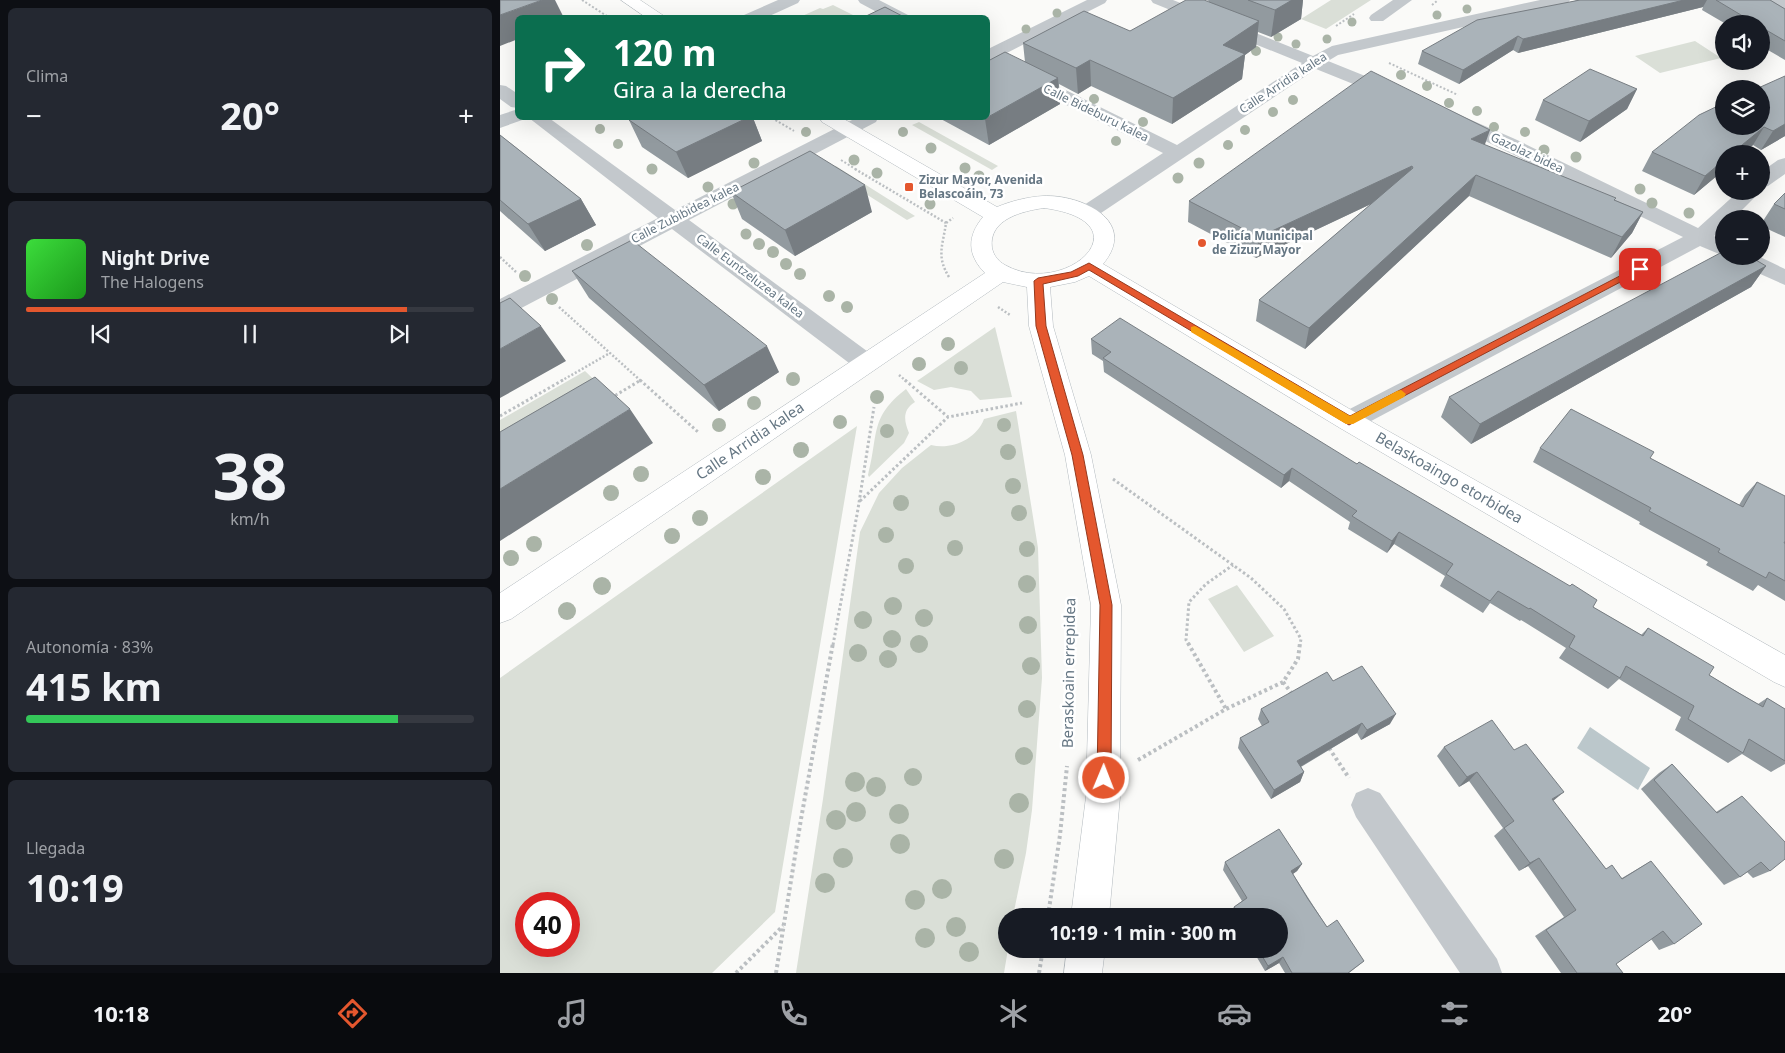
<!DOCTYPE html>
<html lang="es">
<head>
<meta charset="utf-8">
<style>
	:root { --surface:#171b24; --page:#242831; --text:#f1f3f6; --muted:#9ea1a6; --line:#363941; --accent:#e4572e }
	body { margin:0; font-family:"Noto Sans",sans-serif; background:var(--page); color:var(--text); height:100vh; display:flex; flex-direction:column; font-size:19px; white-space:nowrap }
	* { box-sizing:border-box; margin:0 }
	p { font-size:16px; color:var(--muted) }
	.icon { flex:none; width:28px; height:28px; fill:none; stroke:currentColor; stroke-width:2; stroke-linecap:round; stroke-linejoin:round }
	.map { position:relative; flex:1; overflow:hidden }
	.panel { display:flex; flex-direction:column; gap:8px; padding:8px; background:#0d0f14; width:500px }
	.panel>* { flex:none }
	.banner { position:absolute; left:15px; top:15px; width:475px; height:105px; border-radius:8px; box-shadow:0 5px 20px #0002; background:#0b6e4f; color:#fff; overflow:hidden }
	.tools { position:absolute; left:1215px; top:15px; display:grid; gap:10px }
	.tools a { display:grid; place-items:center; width:55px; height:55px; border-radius:50%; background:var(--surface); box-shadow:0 5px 20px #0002; font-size:25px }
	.speed { position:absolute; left:15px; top:892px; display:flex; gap:10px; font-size:25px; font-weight:700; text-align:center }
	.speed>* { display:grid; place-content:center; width:65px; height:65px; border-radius:50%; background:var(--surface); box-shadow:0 5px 20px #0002; line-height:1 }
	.speed .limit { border:8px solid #d22; background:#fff; color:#111 }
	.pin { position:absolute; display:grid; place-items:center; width:42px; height:42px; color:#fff; margin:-21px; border-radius:10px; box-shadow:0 2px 8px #0006 }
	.me { position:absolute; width:55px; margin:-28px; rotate:1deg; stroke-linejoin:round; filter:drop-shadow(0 0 4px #0008) }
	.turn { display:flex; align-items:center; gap:18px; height:105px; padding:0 15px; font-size:22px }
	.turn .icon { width:65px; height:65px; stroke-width:2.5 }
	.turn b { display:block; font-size:35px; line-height:42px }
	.big { font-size:38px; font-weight:700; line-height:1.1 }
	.panel .widget { flex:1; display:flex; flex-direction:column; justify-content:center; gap:8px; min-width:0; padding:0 18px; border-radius:8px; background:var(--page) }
	.panel .dial { align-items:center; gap:0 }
	.dial b { font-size:65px; line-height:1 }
	.song { display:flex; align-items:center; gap:15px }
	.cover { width:60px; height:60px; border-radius:8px; background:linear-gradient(135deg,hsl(120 70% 55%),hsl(120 70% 35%)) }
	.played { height:5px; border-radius:2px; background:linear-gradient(90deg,var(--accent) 85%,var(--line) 85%) }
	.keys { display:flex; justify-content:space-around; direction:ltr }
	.heat { display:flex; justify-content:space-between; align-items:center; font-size:28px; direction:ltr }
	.charge { height:8px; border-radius:4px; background:linear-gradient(90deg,#34c759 83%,var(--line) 0) }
	.trip { position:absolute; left:498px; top:908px; width:290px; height:50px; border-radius:25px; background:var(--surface); box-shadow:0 5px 20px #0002; font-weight:700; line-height:50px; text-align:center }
	.dock { display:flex; height:80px; justify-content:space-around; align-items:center; background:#090b0e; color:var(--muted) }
	.dock .icon { width:35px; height:35px }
	.dock .current { color:var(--accent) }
	.dock b { font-size:22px; color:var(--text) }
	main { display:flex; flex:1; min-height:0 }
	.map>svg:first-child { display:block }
	.green { fill:#dadfd7; fill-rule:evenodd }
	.water { fill:#bbc7cb }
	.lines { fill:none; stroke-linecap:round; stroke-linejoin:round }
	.secondary-casing { stroke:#b3babf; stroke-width:1 }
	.path-far3 { stroke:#bbbfc2; stroke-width:2; stroke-dasharray:2 2; stroke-linecap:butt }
	.path-far2 { stroke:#bbbfc2; stroke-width:2.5; stroke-dasharray:2 2; stroke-linecap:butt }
	.path-far1 { stroke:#bbbfc2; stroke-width:3; stroke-dasharray:2.5 2.5; stroke-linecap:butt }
	.path { stroke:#bbbfc2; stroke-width:4; stroke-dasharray:3 3; stroke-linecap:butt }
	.street { fill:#c3c8cc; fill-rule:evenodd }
	.secondary { fill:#fff; fill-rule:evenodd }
	.tree { fill:#aab4a7 }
	.wall { fill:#929a9f }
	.shaded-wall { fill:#777d82 }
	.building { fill:#aab3b9; stroke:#777d82 }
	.route { fill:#e4572e; stroke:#94391e }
	.slow { fill:#f59e0b }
	.poi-dot { fill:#e4572e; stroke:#fff; stroke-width:2 }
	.labels { text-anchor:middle; stroke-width:5; stroke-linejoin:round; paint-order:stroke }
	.far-street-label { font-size:12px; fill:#657683; stroke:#fff }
	.far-poi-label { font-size:12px; font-weight:bold; fill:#657683; stroke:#fff; text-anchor:start }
	.street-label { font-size:15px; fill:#657683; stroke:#fff }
</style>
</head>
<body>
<main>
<section class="panel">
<div class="widget"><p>Clima</p>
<div class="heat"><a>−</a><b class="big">20°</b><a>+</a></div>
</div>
<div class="widget">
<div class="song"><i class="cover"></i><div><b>Night Drive</b><p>The Halogens</p></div></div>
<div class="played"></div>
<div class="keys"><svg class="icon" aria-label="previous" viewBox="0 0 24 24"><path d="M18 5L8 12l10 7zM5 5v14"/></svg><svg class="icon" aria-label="pause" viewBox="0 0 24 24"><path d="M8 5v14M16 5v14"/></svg><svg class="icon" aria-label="next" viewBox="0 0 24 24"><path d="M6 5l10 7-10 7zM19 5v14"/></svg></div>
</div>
<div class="widget dial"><b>38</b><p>km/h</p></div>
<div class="widget"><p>Autonomía · 83%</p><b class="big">415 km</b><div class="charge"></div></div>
<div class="widget"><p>Llegada</p><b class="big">10:19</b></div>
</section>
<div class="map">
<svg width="1285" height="973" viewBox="0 0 1285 973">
	<rect width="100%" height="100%" fill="#fafaf8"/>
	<path class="green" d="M831,0H871L826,29L801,19Z
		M333,5L357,17H300L320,8L323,9Z
		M1195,41L1221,58L1160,73L1135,56Z
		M419,122L498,166L492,170L412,125Z
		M336,166L415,216L407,220L328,170Z
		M495,327L512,397L480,400L471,391L451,387L434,390L417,381Z
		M85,371L110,395L0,460V420Z
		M406,389L415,402C402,410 404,421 409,433L404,443L369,477L368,475C379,434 369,418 406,389Z
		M516,411L538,548L542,678L532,810L526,853L513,916H506V949H508L504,973H296L323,799L360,532L379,493L402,468L431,445C451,450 476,440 484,419Z
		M357,426L275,912L212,973H0V678ZM26,904H69V946H26Z
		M737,585L774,636L744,652L708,599Z"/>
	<path class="water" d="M1090,727L1150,768L1138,790L1077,748Z"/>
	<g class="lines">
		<defs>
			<path id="secondary" d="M121,0H140L167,18H147Z
				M320,118H342L497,207C511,201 528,197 543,196C581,194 639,221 603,264L858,414L1285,655V687L1274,682L840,428L589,276L575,282L550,287L553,326L591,455L621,605L620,797L609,916H571L586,797L591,605L565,455L529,326L527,287L503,282L11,619L0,623V593L485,273C467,255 467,236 483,217L322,122ZM544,208C649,222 565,299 505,265C498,261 494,256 492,248C488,219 523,211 544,208Z
				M567,949H605L602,973H564Z"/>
		</defs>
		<use href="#secondary" class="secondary-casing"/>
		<path class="path-far3" d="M82,0L110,18
			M932,5L938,0
			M836,26L854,14
			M889,63L958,95
			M272,118L294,131
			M341,160L357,170"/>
		<path class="path-far2" d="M355,169L446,223
			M0,257L16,272
			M449,277C436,256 443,245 446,223L453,218
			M59,307L141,381
			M498,307L510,315
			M399,375L406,381
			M61,381L110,353
			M139,381L141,380"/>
		<path class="path-far1" d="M140,380L198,432
			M405,380L448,417
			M111,398L141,380
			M0,416L63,380
			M613,479L751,578L784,609L801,639L800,645
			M360,501L448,417L522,403
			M333,645L358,509L374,407
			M689,645L686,640L689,602L706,584L733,565"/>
		<path class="path" d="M688,643L726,709
			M783,682L793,695
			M829,748L849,778
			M638,760L726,709L783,682L798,659L800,643
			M548,916L560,835L567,766
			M236,973L283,926
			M276,973L301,819L333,643
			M539,973L543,949"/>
		<path class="street" d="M278,0H300L298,3L265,18H242L244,15Z
			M358,0H379L408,15L410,18H388L360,3Z
			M587,0H607L605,3L499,57L677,145L802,63L653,3L651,0H673L813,56L832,46L1040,0H1070L1068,3L1062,5L838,55L828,61L900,90L903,94L900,98L894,99L888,98L816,69L595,217L588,218L581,217L577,212L581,207L663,153L488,66V49Z
			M893,0H912L883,21H871L869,18L871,15Z
			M1270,0H1285V9L1272,3Z
			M0,85L6,86L18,94V108L11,107L0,99Z
			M18,109V118H26L25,119L0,128V115Z
			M955,113L1015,139L1198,228L1239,191H1261L1233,219H1224V227L1214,236L1224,240V256L1200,246L858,428L849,431L840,428L836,421L840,414L1183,237L948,123L946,119L948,115Z
			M29,118H49L175,210L356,118H378L376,122L189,220L375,357L378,363L375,369L366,372L357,369L172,229L8,315L0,317V299L158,218Z
			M1285,158V174L1268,186L1261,188V172L1278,160Z
			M1228,256H1258L1285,269V285L1231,261Z
			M868,788L880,793L997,959L1002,973H960L856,817L851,805L856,793Z"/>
		<use href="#secondary" class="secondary"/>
	</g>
	<g class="tree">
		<circle cx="967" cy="9" r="4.5"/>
		<circle cx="557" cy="13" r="4.5"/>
		<circle cx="937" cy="15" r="4.5"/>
		<circle cx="852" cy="22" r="4.5"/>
		<circle cx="526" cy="29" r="4.5"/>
		<circle cx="778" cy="37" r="4.5"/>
		<circle cx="827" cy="39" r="4.5"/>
		<circle cx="796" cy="44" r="4.5"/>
		<circle cx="756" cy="51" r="5"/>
		<circle cx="901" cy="75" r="5"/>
		<circle cx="927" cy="86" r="5"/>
		<circle cx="594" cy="99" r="5"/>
		<circle cx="793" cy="100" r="5"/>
		<circle cx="949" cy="103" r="5"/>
		<circle cx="977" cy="111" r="5"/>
		<circle cx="773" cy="112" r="5"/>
		<circle cx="643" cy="122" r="5"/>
		<circle cx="994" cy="127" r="5"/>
		<circle cx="100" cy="129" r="5"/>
		<circle cx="745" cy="130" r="5"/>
		<circle cx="306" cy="132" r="5"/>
		<circle cx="403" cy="132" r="5"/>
		<circle cx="1025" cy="132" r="5"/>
		<circle cx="616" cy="141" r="5"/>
		<circle cx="118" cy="144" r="5"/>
		<circle cx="728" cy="145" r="5"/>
		<circle cx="431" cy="148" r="5.5"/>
		<circle cx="1044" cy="150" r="5.5"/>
		<circle cx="1076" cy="157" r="5.5"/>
		<circle cx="354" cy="160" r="5.5"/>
		<circle cx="254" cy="163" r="5.5"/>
		<circle cx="699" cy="163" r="5.5"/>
		<circle cx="465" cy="168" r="5.5"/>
		<circle cx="152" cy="169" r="5.5"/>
		<circle cx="377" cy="173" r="5.5"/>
		<circle cx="479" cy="176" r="5.5"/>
		<circle cx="678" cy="178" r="5.5"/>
		<circle cx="208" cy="187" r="5.5"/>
		<circle cx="1140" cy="189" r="5.5"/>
		<circle cx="1152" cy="203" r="5.5"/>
		<circle cx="233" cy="204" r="5.5"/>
		<circle cx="430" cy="204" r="5.5"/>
		<circle cx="1189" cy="213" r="5.5"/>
		<circle cx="246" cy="234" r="5.5"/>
		<circle cx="259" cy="244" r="6"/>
		<circle cx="87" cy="245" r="6"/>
		<circle cx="273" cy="252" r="6"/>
		<circle cx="286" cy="264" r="6"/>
		<circle cx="300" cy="274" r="6"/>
		<circle cx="25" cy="276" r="6"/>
		<circle cx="329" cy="296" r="6"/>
		<circle cx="52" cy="299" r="6"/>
		<circle cx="347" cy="307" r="6"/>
		<circle cx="448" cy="344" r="7"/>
		<circle cx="419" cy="364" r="7"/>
		<circle cx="461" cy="368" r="7"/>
		<circle cx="293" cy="379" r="7"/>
		<circle cx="377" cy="397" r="7"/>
		<circle cx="254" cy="403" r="7"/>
		<circle cx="340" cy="422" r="7"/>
		<circle cx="219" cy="425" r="7"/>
		<circle cx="504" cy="425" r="7"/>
		<circle cx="387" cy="431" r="7"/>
		<circle cx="301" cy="450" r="8"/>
		<circle cx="508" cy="452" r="8"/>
		<circle cx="141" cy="474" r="8"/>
		<circle cx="263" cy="477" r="8"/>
		<circle cx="513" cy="486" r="8"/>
		<circle cx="111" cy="493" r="8"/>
		<circle cx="401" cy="503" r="8"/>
		<circle cx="447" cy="509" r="8"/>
		<circle cx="519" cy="513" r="8"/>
		<circle cx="200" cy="518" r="8"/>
		<circle cx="386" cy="535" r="8"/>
		<circle cx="172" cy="536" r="8"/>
		<circle cx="34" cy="544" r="8"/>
		<circle cx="455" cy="548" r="8"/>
		<circle cx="527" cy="549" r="8"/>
		<circle cx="11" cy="558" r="8"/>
		<circle cx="406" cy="566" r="8"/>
		<circle cx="527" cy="584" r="9"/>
		<circle cx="102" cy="586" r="9"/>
		<circle cx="393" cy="606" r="9"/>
		<circle cx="67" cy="611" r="9"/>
		<circle cx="424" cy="618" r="9"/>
		<circle cx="363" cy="620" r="9"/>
		<circle cx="528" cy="625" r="9"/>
		<circle cx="392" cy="639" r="9"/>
		<circle cx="419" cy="644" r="9"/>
		<circle cx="358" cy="653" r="9"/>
		<circle cx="388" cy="659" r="9"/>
		<circle cx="531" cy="666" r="9"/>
		<circle cx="527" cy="709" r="9"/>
		<circle cx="524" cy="756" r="9"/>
		<circle cx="413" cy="777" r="9"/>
		<circle cx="355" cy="782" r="10"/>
		<circle cx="376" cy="787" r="10"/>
		<circle cx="519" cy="803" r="10"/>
		<circle cx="356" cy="812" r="10"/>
		<circle cx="399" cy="814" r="10"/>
		<circle cx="336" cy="820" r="10"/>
		<circle cx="400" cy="844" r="10"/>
		<circle cx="343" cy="858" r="10"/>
		<circle cx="504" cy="859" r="10"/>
		<circle cx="325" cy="883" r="10"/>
		<circle cx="442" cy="889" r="10"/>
		<circle cx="415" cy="900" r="10"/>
		<circle cx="456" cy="927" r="10"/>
		<circle cx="425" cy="938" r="10"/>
		<circle cx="469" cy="952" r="10"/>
	</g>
	<path class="wall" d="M706,0H803L801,19L771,37L758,32L756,47L745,55L742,79L672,124L591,86L578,94L559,84L560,104L489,145L439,118H488L525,62L523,43L630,31L709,2V1Z
		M1077,0H1270L1285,9V60L1261,46V24H1226L1202,10L1203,7L1018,53L1013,50L959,84L918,64L922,51Z
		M1285,76V136L1261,150L1253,145L1194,195L1142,171L1152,152Z
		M1137,89L1127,109L1080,142L1035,120L1043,100Z
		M135,118H253L262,141L188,178L142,147L129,120Z
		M0,135L81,199L96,225L45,251L0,211Z
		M985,145L1143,212L1132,233L1111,258L969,196L805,349L756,321L759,300L871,204L756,258L688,222L689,201Z
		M231,192L372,212L295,256L242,219Z
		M1285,193V237L1261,226V224L1274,204Z
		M1266,266L1251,287L971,444L941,417L949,397Z
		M72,271L279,372L219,411L89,298Z
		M591,339L857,464L1093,607L1141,635L1148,628L1209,675L1258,704L1267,698L1285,709V764L1271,772L1242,754L1228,763L1175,730L1181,717L1119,679L1108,689L1059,658L1066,648L1021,620L1020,621L990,603L983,613L940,586L945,576L894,544L887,553L848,529L850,522L789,481L781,488L604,372L603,361L592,354Z
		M1040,448L1150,458L1239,505L1245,495L1257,482L1285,543V601L1258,585L1253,591L1206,565L1208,562L1139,524L1140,522L1033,462Z
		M833,681L890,724L861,740L857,733L801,767L804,772L800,782L771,799L738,748L740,738L762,726L758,719L761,709Z
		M944,747L1053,801L1106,869L1122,878L1151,861L1174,944L1159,950L1151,939L1116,964L1123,973H1061L1035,936L1064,917L1028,866L1019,871L994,836L1003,828L969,781L959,787L937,756Z
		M1172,764L1216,812L1242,796L1270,871L1253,878L1247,872L1240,877L1224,885L1141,789L1159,773Z
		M725,862L802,864L797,871L793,874L827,927L864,961L849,973H785L779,963L765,971L752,949H779V916H733L731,913L734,907L742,901L723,870Z"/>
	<path class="shaded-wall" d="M42,0H55L64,18H18V39L0,46V15Z
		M792,0H803L801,19L771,37L775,10Z
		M1184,0H1207L1203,7L1018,53L1023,39Z
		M759,21L756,47L745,55L742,79L672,124L673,98L723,45Z
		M1018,36L1013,50L959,84L963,70Z
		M590,60L591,86L578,94L576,68Z
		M558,78L560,104L489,145L485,119Z
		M1137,89L1127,109L1080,142L1089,121Z
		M247,118H253L262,141L188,178L176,152Z
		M1285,124V136L1261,150L1273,131Z
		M1264,127L1253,145L1243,154H1231Z
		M990,130L983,150L971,139Z
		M1224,160V170L1194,195L1205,176Z
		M912,166L907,187L756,258L759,237Z
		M976,175L969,196L805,349L809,328Z
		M365,185L372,212L295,256L285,230Z
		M81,199L96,225L45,251L28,224Z
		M1143,212L1132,233L1111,258L1122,237Z
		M1266,266L1251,287L971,444L980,424Z
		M41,326L66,361L0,398V349Z
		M267,346L279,372L219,411L204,385Z
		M130,409L153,443L0,541V489Z
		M792,468L789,481L781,488L784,475Z
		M899,532L894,544L887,553L892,541Z
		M896,714L890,724L861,740L867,730Z
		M862,723L857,733L793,771L797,761Z
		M804,772L800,782L771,799L774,790Z
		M977,772L969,781L959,787L967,777Z
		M1064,792L1053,801L1052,799Z
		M1039,858L1028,866L1019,871L1030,863Z
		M802,864L797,871L787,878L791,871Z
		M783,957L779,963L765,971L768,966Z"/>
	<path class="building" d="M0,0H42L0,15Z
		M686,0H704L759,21L723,45L745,54L673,98L590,60L576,68L523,43L584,11L630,31Z
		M748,0H792L775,10Z
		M1080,0H1184L1023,39L1018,36L963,70L922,51L977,20Z
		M1216,0H1270L1285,9V41L1261,27V24H1256Z
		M385,7L406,18H362Z
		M505,52L558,78L488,117V61Z
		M1090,69L1137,89L1089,121L1043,100Z
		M871,71L990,130L971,139L1116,198L1114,200L1143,212L1122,237L976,175L809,328L759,300L913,168L912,166L759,237L689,201Z
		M1285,76V124L1273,131L1264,127L1231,154H1224V160L1205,176L1152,152L1199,115L1224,103V126H1261V89H1256Z
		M135,118H247L176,152L129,120Z
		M0,135L81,199L28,224L0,200Z
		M310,151L365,185L285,230L231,192Z
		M1285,193V209L1274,204Z
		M132,240L267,346L204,385L72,271Z
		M1224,251V256H1249L1266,266L980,424L949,397Z
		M10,298L41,326L0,349V303Z
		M620,318L857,464L859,462L1070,586L1072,584L1097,600L1093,607L1143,636L1148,628L1214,667L1209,675L1237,692L1263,707L1267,698L1285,709V761L1249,739L1243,753L1188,719L1194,706L1126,666L1120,678L1069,647L1075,636L1030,608L1029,609L998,591L990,601L946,574L953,564L899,532L892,541L852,516L857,511L792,468L784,475L603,358L611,352L591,339Z
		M95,377L130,409L0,489V432Z
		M1071,409L1154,452L1150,458L1243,507L1257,482L1285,496V541L1284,543H1285V581L1269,572L1266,578L1218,552L1220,549L1149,511L1151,508L1040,448Z
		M862,666L896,714L867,730L862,723L797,761L804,772L774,790L740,738L769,722L761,709L827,672L833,681Z
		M992,720L1014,750L1026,744L1064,792L1052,799L1106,869L1112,865L1122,879L1151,861L1202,924L1174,944L1163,931L1116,964L1123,973H1077L1046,930L1076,910L1039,858L1030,863L1004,828L1014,821L977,772L967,777L944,747Z
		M1172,764L1217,813L1242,796L1285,842V859L1270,871L1261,862L1240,877L1154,780Z
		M779,829L802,864L791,871L808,899L827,927L837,920L864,961L848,973H792L783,957L768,966L758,949H779V916H739L734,907L747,898L725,862Z"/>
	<path class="route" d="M589,263L850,416L1137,267L1140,266L1145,269L849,425L589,270L578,276L543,284L546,326L583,455L612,605L611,778L609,783L604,785L599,783L597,778L600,605L572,455L536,326L534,281L538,278L571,272Z"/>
	<path class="slow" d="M695,326L850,416L897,391L901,390L906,394L904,397L853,424H846L691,332V327Z"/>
	<g class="poi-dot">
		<rect x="404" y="182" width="10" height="10" rx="2.5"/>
		<circle cx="702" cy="243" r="5"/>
	</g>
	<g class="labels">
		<g class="far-street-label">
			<text transform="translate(783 83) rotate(-33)" y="4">Calle Arridia kalea</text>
			<text transform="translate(596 113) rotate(26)" y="4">Calle Bideburu kalea</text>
			<text transform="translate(1027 153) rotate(25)" y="4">Gazolaz bidea</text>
			<text transform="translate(185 213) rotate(-27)" y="4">Calle Zubibidea kalea</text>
			<text transform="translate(250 276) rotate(37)" y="4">Calle Euntzeluzea kalea</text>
		</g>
		<g class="far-poi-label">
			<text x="419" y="184">Zizur Mayor, Avenida<tspan x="419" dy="14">Belascoáin, 73</tspan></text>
			<text x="712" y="240">Policía Municipal<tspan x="712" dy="14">de Zizur Mayor</tspan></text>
		</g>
		<g class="street-label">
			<text transform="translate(250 441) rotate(-34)" y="5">Calle Arridia kalea</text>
			<text transform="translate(949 478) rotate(30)" y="5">Belaskoaingo etorbidea</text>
			<text transform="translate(569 673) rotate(-89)" y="5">Beraskoain errepidea</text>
		</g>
	</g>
</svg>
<div class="tools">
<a><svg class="icon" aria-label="sound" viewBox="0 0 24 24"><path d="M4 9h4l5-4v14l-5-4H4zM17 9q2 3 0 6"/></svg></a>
<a><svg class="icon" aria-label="layers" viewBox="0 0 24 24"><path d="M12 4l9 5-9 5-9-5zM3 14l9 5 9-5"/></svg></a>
<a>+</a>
<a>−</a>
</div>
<div class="speed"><div class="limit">40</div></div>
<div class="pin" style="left:1140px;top:269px;background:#d93025"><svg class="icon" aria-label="arrive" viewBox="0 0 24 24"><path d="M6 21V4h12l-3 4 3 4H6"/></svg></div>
<svg class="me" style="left:604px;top:778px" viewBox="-20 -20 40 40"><circle r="17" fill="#e4572e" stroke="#fff" stroke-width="3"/><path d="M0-11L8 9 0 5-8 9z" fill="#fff"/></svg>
<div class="trip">10:19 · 1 min · 300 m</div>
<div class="banner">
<div class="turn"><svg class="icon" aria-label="right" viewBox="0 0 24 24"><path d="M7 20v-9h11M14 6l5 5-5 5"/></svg><div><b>120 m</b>Gira a la derecha</div></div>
</div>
</div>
</main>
<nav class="dock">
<b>10:18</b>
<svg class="icon current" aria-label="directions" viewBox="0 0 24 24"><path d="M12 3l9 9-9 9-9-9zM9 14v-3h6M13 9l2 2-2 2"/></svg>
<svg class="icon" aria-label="music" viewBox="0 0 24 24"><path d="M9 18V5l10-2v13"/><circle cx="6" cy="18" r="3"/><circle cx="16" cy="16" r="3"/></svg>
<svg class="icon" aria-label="phone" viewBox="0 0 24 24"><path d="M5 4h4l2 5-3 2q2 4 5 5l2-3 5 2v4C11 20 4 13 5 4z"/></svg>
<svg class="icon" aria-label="climate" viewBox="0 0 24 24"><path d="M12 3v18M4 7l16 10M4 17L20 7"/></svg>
<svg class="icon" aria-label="car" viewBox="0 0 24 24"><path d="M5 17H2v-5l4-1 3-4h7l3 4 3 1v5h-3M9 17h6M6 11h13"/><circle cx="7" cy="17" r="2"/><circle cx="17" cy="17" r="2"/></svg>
<svg class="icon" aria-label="filters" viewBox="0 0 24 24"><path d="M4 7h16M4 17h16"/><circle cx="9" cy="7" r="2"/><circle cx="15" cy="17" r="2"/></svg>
<b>20°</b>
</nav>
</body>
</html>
